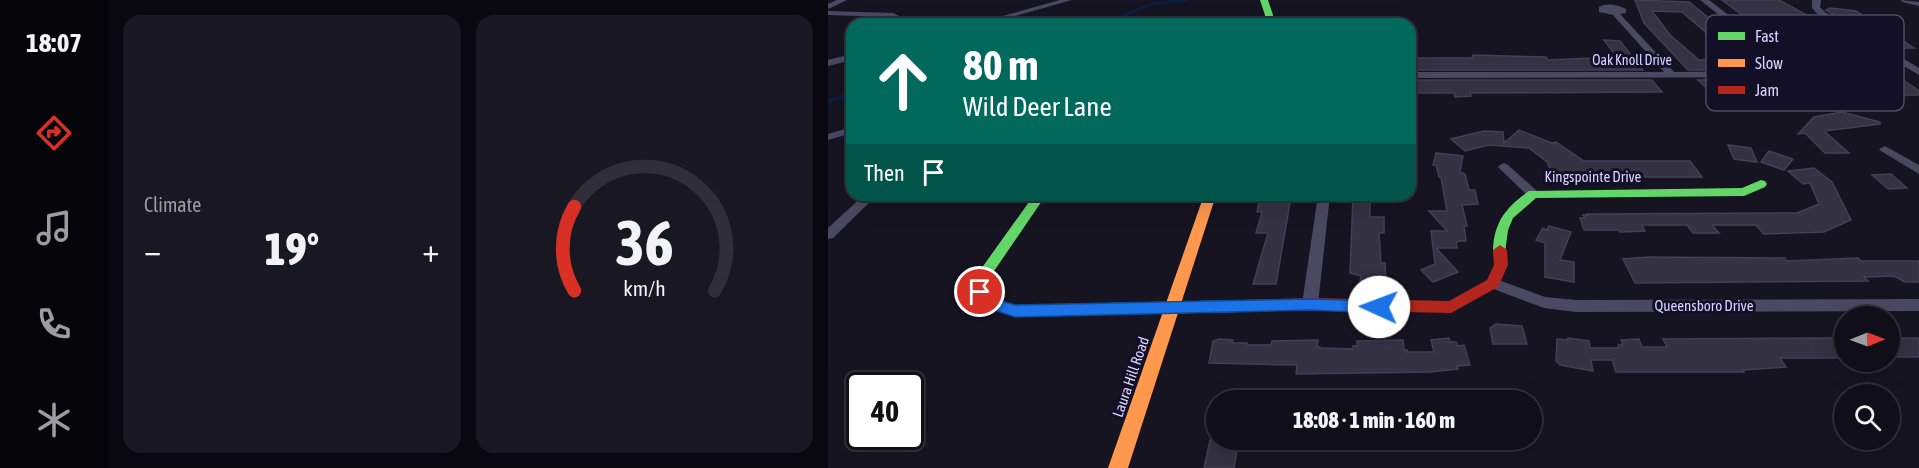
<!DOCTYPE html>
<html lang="en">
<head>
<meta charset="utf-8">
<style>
	:root { --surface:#100f19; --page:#191822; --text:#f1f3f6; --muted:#9c9ca2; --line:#302f38; --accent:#d93025 }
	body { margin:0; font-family:"Asap Condensed",sans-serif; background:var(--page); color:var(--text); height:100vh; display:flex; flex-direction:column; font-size:22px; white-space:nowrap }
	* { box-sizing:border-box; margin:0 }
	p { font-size:20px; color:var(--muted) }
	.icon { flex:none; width:33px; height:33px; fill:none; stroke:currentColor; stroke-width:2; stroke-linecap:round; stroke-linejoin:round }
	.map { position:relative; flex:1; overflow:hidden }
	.side { display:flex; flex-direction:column; gap:15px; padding:15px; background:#09080e; width:720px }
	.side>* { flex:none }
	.guide { position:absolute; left:18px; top:18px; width:570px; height:183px; border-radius:18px; box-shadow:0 6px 24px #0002,0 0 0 2px var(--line); background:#00695c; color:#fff; overflow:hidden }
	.needle { width:39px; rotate:89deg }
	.controls { position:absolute; left:1006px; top:306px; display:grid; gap:12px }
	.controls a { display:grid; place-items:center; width:66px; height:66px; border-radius:50%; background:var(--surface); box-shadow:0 6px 24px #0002,0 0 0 2px var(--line); font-size:30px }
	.speed { position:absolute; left:18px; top:372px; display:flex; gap:12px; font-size:30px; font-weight:700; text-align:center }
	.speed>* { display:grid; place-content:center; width:78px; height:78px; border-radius:50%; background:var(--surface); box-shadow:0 6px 24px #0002,0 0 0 2px var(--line); line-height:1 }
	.speed .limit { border:3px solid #111; border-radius:9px; background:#fff; color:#111 }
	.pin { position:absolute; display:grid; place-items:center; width:51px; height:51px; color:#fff; margin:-26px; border:3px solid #fff; border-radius:50%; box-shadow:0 2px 6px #0007 }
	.me { position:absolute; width:66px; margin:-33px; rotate:272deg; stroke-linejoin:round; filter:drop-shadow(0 0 4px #0008) }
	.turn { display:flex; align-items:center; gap:21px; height:126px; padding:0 18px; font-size:27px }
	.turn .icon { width:78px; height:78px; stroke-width:2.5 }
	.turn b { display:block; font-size:42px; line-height:51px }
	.then { display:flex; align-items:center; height:57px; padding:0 18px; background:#0003; gap:12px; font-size:22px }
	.big { font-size:45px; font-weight:800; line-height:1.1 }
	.side .card { flex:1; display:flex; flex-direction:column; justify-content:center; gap:9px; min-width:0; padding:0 21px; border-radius:18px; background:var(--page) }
	.side .dial { align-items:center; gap:0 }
	.dial svg { height:156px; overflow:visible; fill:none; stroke:var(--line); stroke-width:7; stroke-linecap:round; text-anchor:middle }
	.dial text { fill:var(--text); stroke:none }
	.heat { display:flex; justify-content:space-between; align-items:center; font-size:33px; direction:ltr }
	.side .tiles { flex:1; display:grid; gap:15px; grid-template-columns:repeat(2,1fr) }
	.trip { position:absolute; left:378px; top:390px; width:336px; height:60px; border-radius:30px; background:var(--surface); box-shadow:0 6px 24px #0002,0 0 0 2px var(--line); font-weight:800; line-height:60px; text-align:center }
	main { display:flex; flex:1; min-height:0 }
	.dock { display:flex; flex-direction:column; width:108px; justify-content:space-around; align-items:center; background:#06060a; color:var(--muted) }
	.dock .icon { width:42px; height:42px }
	.dock .on { color:var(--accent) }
	.dock b { font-size:27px; color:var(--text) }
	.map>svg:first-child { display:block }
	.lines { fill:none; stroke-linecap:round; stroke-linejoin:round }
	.stream-far1 { stroke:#0b1e41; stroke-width:3 }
	.stream { stroke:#0b1e41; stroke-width:4 }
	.building { fill:#343243; stroke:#433f54; stroke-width:1.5; fill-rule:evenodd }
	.street { fill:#4a4962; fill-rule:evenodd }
	.fast { fill:#63d668; fill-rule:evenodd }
	.slow { fill:#ff974d; fill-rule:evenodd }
	.jam { fill:#b3261e; fill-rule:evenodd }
	.route { fill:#1a73e8; stroke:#114b97; stroke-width:1.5 }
	.labels { text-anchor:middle; stroke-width:6; stroke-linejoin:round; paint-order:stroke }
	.far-street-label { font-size:14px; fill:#d9d4ff; stroke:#130f26 }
	.street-label { font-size:15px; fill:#d9d4ff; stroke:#130f26 }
	.key { fill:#130f26; stroke:#4e4a67; stroke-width:1.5 }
	.key-label { font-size:16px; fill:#d9d4ff }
</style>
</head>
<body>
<main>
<nav class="dock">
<b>18:07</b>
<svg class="icon on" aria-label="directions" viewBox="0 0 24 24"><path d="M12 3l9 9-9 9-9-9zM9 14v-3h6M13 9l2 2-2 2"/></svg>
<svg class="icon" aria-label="music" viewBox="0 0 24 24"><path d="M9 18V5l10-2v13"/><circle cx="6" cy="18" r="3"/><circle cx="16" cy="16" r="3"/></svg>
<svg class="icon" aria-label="phone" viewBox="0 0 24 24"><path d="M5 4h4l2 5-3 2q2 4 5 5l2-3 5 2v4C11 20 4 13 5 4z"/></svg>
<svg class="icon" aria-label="climate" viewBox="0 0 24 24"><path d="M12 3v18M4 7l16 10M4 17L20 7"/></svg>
</nav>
<section class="side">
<div class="tiles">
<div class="card"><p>Climate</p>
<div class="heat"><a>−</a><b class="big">19°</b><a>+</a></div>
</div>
<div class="card dial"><svg viewBox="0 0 100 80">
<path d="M14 69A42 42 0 1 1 86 69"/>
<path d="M14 69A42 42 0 0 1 14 26" stroke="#d93025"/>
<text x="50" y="56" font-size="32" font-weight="700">36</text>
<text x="50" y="72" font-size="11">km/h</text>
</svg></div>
</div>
</section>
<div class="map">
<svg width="1091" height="468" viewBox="0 0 1091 468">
	<rect width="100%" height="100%" fill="#161421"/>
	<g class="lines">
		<path class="stream-far1" d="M276,24L323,4L360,0"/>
		<path class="stream" d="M0,101L24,94"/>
	</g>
	<path class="building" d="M807,0L861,2L920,50H917L920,52H918L938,69L860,70L816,23ZM824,11L854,12L910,60H871L842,35Z
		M894,0H951L984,18L988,16L1041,48H1029L1091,91V95H1038L1022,84H1064L1027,60L1030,55H1019L1014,52H964Z
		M1002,8L1028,11L1086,48H1062L998,10Z
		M776,40L792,41L815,70H582V59L592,58H644L645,55L718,57L720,60L789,57Z
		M951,79L970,95H890L883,92L870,80Z
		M582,80H824L834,92L642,93L643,96L627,97L626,93H582Z
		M1014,112L1052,122V124L996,131L1021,153H997L977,133L970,134L986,117Z
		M691,130L724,143L728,142L756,161H862L874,177H733L730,173L723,171L719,162L701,148L661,145L637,151L623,139L656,131L675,132L676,143Z
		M900,145L923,148L929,162L906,159Z
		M941,151L965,159L956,170L933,162Z
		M608,153L635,156L632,172L637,174L641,190H647L650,204L634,205L639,226H636L638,241H631L628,243L629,248H608L630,272L605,282L593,270L607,264L603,231H619L601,211H619L613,177H611L608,165H605Z
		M986,168L1004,182L1023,220L996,232L936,234L928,225H884L891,233H865L859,225H814L817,231L792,232L790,230H756L752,218H757L755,215H760L759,214L969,213L991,204L982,183L975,184L960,171Z
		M1063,174L1079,188L1060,189L1044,175Z
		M525,196H542V217H556V233H551L553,263H557L558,282H532L533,276L522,273Z
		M432,197H454V201L462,203L448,284H425L440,233H428L434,212H429Z
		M721,226L743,232L732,260L746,262V282L717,277V243L708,240L715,228L719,230Z
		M820,257L957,258L959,261L1030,258L1033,261H1091V282H1077L1066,276L1036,277L1040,281L807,283L795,259Z
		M668,324L694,326L699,344H665L662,328Z
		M621,338L622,342H628L630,346L636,345L642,365L629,366L630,369L602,372L468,374L469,365L381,363L385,341L391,339L405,340L404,343H419V345H443L444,341L490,340L489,346L493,348L525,349V346H529V341L575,340L576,350H579V352H606L603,340Z
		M740,338L761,341L762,348H791L790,345H795L793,340L811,339L814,347H839L835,339L1010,338L1017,339V358H952L958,367L915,370L916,372H788L784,360H763L765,371L732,365L728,361L729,339L740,340Z
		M1062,338H1091V357H1062Z
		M382,440H411L406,468H376Z"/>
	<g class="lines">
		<path class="street" d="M9,0H19L0,9V4Z
			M232,0H244L159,24H146Z
			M872,0H881L973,71H1026L1031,74L1026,77L582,78V72H836L785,15L771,12V7C779,2 790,5 798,9V13L792,14L846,72L962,71Z
			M984,0H993L992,7L997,12L1091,68V75L991,16L984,8Z
			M1073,0L1091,2V6L1074,2Z
			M0,11L65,13L87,24H77L64,17L0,15Z
			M24,54V60L0,66V60Z
			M24,127V133L0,140V134Z
			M1057,146L1091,165V174L1053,151L1051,149Z
			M676,163L680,165L709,191L711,194L709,197H701L672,169L670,167L672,165Z
			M36,195H49L5,238L0,239V228Z
			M490,195H502L490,304L487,308H477L474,304Z
			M665,278L717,297L748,300L1091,299V311L748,312L716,308L660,287L658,283L660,279Z"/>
		<path class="fast" d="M432,0H440L445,15L444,24H436L437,15Z
			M933,180L937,181L939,184L937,187L916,196L708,198L685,218L680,230L677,253L672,255L665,250C666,222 678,207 701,191L914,188Z
			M206,195H218L162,277L159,290L168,299L187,305L412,300L417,302L420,306L417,310L412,312L187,317L158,307L143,292L148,276Z"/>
		<path class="slow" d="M376,195H388L300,468H280Z"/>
		<path class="jam" d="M672,245L679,250L680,265L670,287L623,313L482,310L412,312L407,310L404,306L407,302L412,300L482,298L621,301L659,280L666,265L665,250Z"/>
	</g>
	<path class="route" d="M152,286L157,288L164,298L187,305L482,299L551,301L556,303L559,307L556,311L551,313L482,310L187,317L154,306L144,292L146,288Z"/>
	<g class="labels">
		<g class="far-street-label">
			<text x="804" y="65">Oak Knoll Drive</text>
		</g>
		<g class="street-label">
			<text x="765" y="182">Kingspointe Drive</text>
			<text x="876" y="311">Queensboro Drive</text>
			<text transform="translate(303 377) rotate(-71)" y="5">Laura Hill Road</text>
		</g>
	</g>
	<rect x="878" y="15" width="198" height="96" rx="9" class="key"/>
	<rect x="890" y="32" width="27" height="8" fill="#63d668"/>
	<rect x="890" y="59" width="27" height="8" fill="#ff974d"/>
	<rect x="890" y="86" width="27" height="8" fill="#b3261e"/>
	<g class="key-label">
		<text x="927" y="42">Fast</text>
		<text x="927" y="69">Slow</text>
		<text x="927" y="96">Jam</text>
	</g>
</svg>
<div class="controls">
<a><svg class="needle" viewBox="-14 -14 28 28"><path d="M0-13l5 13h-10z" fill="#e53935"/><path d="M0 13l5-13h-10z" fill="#9c9ca2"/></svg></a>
<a><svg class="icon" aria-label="search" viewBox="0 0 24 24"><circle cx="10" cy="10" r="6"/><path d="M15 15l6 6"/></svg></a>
</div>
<div class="speed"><div class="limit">40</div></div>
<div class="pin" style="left:152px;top:292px;background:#d93025"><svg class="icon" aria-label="arrive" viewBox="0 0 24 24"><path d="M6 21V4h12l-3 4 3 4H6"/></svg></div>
<svg class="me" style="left:551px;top:307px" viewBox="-20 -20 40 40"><circle r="19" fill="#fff"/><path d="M0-13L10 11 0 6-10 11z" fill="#1a73e8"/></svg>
<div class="trip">18:08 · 1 min · 160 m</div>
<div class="guide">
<div class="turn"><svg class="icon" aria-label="ahead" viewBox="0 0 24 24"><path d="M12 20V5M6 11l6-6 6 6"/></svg><div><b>80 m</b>Wild Deer Lane</div></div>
<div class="then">Then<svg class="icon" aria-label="arrive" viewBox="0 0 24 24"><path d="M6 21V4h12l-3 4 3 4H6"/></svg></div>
</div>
</div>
</main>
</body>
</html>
